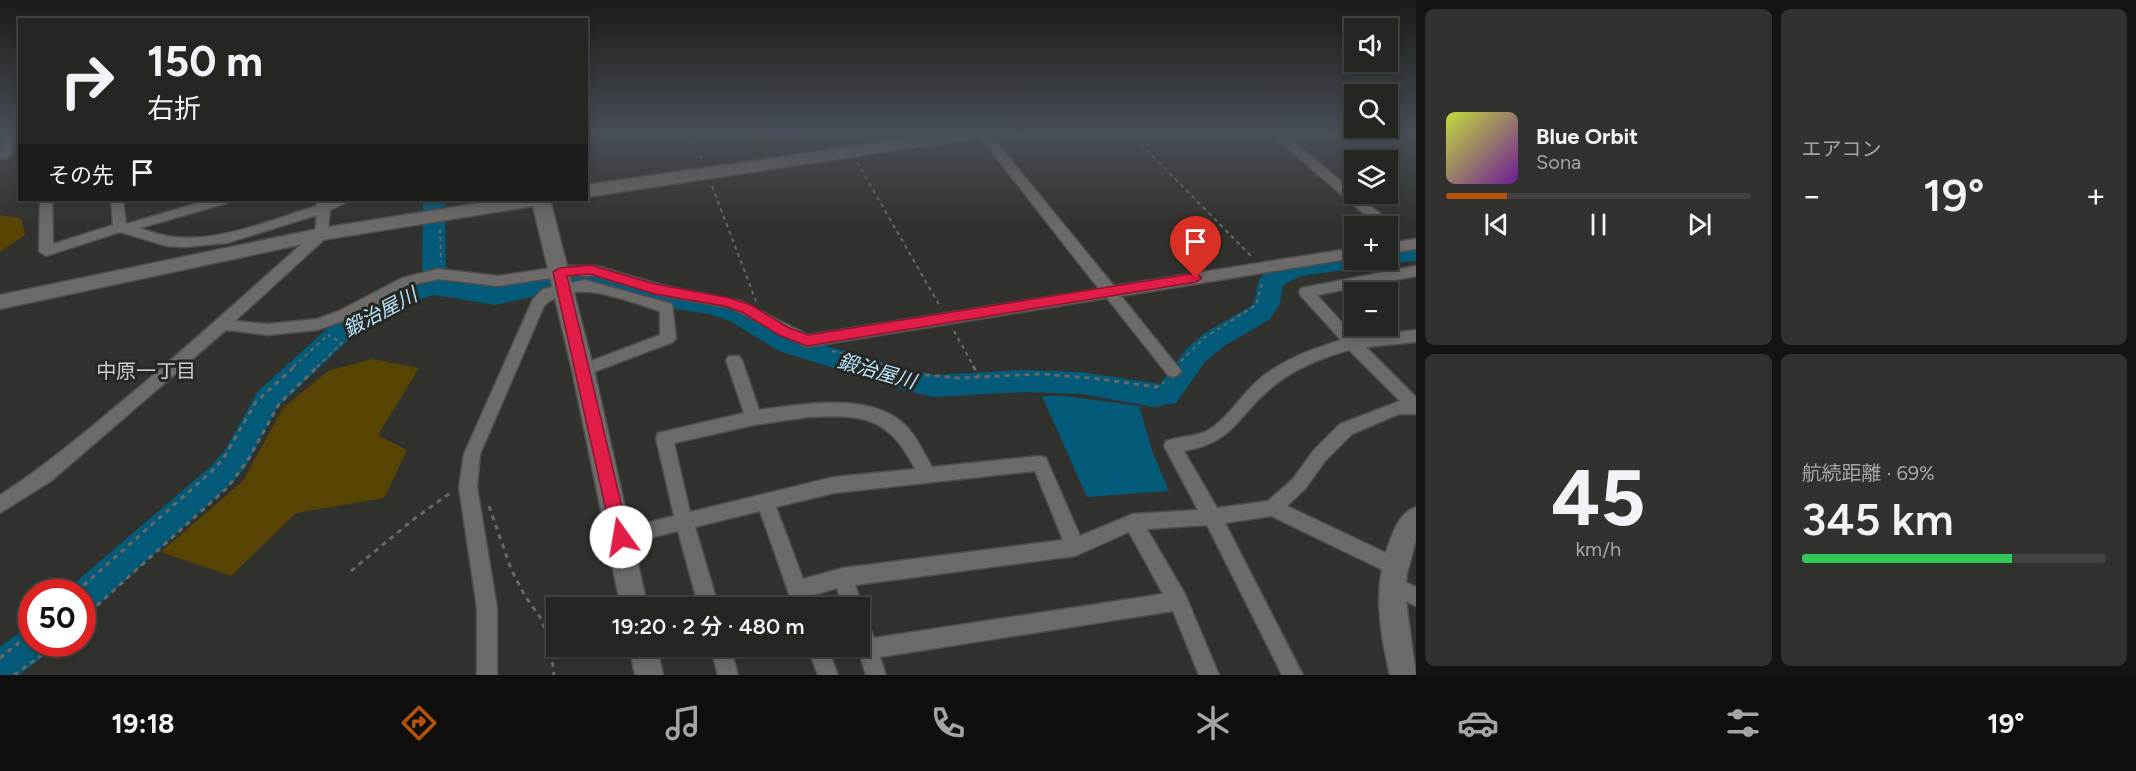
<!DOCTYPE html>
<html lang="ja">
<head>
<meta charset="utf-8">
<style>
	:root { --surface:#252522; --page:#31312f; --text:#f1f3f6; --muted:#a3a5a5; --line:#424240; --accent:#b45309 }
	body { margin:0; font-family:Figtree,"Noto Sans JP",sans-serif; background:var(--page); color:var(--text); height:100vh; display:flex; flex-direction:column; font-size:22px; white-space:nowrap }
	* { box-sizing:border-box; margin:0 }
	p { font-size:20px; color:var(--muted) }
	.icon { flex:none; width:33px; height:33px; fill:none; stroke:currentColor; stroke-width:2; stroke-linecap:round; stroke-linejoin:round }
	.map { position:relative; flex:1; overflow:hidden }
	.drawer { display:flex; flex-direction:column; gap:9px; padding:9px; background:#141413; width:720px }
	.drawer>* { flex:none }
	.top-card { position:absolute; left:18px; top:18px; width:570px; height:183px; border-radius:0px; box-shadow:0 3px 9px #0003,0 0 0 2px var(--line); background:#252522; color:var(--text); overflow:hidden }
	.fabs { position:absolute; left:1344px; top:18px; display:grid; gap:12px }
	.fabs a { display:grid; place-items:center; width:54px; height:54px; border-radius:0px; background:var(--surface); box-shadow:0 3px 9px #0003,0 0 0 2px var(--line); font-size:30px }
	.speed { position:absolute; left:18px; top:579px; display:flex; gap:12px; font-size:30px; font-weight:700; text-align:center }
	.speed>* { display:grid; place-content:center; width:78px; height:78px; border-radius:50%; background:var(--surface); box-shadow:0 3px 9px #0003,0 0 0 2px var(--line); line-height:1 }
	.speed .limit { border:9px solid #d22; background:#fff; color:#111 }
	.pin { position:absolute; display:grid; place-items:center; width:51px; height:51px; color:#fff; margin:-62px -26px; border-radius:50% 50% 50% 0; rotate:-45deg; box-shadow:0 0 6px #0007 }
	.pin .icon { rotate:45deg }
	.me { position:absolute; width:66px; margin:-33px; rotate:347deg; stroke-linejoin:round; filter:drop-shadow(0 0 4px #0008) }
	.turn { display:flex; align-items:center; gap:21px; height:126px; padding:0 30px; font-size:27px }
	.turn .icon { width:78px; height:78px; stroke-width:2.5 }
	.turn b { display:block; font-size:42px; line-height:51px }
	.then { display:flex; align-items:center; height:57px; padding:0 30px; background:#0003; gap:12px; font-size:22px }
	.big { font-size:45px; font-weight:600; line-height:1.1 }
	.drawer .card { flex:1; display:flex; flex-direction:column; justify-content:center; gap:9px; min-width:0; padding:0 21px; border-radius:9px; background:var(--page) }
	.drawer .dial { align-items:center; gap:0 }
	.dial b { font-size:78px; line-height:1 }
	.song { display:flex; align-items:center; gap:18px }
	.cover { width:72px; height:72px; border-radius:9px; background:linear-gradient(135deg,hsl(70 70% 55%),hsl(280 70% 35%)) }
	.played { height:6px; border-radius:3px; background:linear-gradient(90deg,var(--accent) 20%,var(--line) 20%) }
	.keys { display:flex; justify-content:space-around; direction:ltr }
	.heat { display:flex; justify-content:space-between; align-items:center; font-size:33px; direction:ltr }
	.charge { height:9px; border-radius:4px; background:linear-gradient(90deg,#34c759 69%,var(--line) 0) }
	.drawer .tiles { flex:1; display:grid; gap:9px; grid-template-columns:repeat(2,1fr) }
	.trip { position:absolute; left:546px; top:597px; width:324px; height:60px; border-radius:0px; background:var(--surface); box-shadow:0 3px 9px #0003,0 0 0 2px var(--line); font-weight:600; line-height:60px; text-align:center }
	.tabs { display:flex; height:96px; justify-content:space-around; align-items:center; background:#0f0f0e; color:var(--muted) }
	.tabs .icon { width:42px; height:42px }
	.tabs .current { color:var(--accent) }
	.tabs b { font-size:27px; color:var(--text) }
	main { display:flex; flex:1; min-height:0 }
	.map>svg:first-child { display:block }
	.green { fill:#584504 }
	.water { fill:#035a79 }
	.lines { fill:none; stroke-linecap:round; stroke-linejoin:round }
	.river { fill:#035a79; fill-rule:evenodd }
	.street-casing { stroke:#4f4e4c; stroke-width:3 }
	.secondary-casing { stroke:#4f4e4c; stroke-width:3 }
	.path-far1 { stroke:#686865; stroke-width:2; stroke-dasharray:4 4; stroke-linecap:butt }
	.path { stroke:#686865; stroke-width:3; stroke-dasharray:5 5; stroke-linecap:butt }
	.street { fill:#6c6b69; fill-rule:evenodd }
	.secondary { fill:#6c6b69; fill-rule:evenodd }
	.wall { fill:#493b16 }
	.shaded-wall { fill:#3c3012 }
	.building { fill:#554519; stroke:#3c3012; stroke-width:1.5 }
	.route { fill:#e11d48; stroke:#92132f; stroke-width:1.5 }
	.labels { text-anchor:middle; stroke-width:6; stroke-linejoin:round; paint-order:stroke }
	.water-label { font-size:20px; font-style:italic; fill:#b9e5fc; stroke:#272724 }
	.neighbourhood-label { font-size:20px; fill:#cccbc8; stroke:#272724 }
</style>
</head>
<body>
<main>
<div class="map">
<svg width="1416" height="675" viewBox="0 0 1416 675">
	<rect width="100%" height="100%" fill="#31312e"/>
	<path class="green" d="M0,215L21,218L25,235L0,252Z
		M372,359L419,368L378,435L407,450L384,498L296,513L231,576L161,552L243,481L283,408L328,371Z"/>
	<path class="water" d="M1042,396H1065L1139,406L1153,453L1169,491L1087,497Z"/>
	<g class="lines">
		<path class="river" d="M423,200H445L446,279L496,287L554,274L595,269L663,289L709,296L748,307L796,337L910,370L935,375L1024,370L1082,372L1160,384L1187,348L1206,332L1251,306C1259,298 1254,284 1262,276C1279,256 1330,255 1354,252V260H1370L1366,266L1358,268L1301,276L1283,285L1280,304L1269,320L1224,346L1205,362L1176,403L1154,407L1082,394L1024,392L935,397L910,392L779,351L730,321L709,314L663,307L595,287L554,292L496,305L434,295L418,300L346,342L278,407L245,468L230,485L94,609L82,614V592H68L70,587L210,467L225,450L258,391L328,328L400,288L422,281Z
			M1416,245V261L1388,263L1379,260H1388V247Z
			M32,627V644H49L44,656L19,675H0V647L20,632Z"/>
		<defs>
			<path id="street" d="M2,133H14L11,155L5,159L0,157Z
				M977,133H989L1114,286L1354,248V258L1121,296L1178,367L1181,371L1178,375L1173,377L1168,375L1107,298L807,347L731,308L665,296L596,276H565L498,286L438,279L412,285L349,319L317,330L268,335L226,330L51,481L0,513V495C49,464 92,426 137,389C197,338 256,285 315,232L317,215L227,243L185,247L167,246L120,232L46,256L39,251L40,200H52L53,244L113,225L111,200H123L126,224L209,200H228L227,203L140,228C148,231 157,234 167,236C214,245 273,219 317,206V200H346L345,203L330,210L327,237L235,321L268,324L317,319L339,311L402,278L438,269L498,276L565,266H596L665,286L741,301L808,335L1099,289Z
				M1270,133H1283L1391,223L1393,226L1391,229L1388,230V226H1378Z
				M1416,239V249L1388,253V243Z
				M1416,266V276L1317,295L1355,337L1416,330V342L1366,347L1416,397V414H1399L1352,434L1325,461L1305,489L1287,506L1401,560L1403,566L1401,572L1394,575L1387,572L1271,516L1225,523L1303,675H1282L1207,525L1147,529L1185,594L1219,675H1199L1173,611L880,657L886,675H866L857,646H860V617L867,620L874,638L1163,594L1129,532L1075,556L855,585L863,608L860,615V608H843L837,588L810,596L813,608H794L760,511L695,527L719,608H699L678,531L621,545L615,543L612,537L615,531L621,529L674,516L656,438L658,433L744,413L726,360L729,356H739L742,360L759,410C803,404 873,391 907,427C918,439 924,453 932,467L1040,456L1046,458L1080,536L1133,514L1198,510L1164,446L1166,441C1179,436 1194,437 1207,431C1226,420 1238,400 1253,385C1277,361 1310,350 1341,340L1301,296L1299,292L1301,288ZM1349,350L1400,401L1340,424L1313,451L1293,479L1268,501L1217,508L1184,451C1235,442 1236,417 1271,388C1293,369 1321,358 1349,350ZM809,417C863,414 889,417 915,469L834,477L690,512L674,443L754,425ZM1035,471L1063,540L843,568L803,579L776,507L834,493Z
				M585,280L672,304L676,338L673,342L583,376L578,374L575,370L578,366L660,335V311C625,301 574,276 544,306L480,454L477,487L497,608V675H477V608L459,487L464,454L533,299L543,289Z
				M1394,577L1416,587V606L1387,593L1385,586L1387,579Z
				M710,646H730L738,675H718Z
				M807,646H827L838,675H818Z"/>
			<path id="secondary" d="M944,133H986L978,138L586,197V185Z
				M499,200H550L594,370L648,608H621L572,370L533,206L322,240L0,309V295L322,228Z
				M1416,507V540L1407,573L1405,594L1416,675H1390C1379,629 1372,583 1391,538C1396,525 1402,512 1416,507Z
				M629,646H657L663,675H635Z"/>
		</defs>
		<use href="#street" class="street-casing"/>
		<use href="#secondary" class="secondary-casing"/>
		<path class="path-far1" d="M691,133L702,161
			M1130,133L1252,257
			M857,162L941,308
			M712,186L756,301
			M440,229L441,262
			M954,331L974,367
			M832,351L891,367
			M1181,361L1204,338L1256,305L1263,280
			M293,367L329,334
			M317,367L342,343L328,335"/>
		<path class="path" d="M886,366L915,374L959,378L1040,374L1092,378L1156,387L1164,382
			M973,366L979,376
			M489,506L511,569L525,596L542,620L551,651L554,675
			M351,571L414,519L453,491
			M76,592L211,472L223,459L256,402L295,366
			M82,619L228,487L249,458L279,404L318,366
			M0,658L32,632
			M14,675L57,644"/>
		<use href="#street" class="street"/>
		<use href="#secondary" class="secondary"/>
	</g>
	<path class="wall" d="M747,133H811L810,142L755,151Z"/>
	<path class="shaded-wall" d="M775,133H811L810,142L755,151L756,136Z"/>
	<path class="building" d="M755,133H775L756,136Z"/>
	<linearGradient id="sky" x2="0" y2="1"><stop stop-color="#1b1b19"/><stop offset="0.59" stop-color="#484e57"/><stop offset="1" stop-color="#484e57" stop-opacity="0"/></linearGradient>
	<rect width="1416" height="227" fill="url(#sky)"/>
	<path class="route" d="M590,265L655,284L730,298L751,305L789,328L808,335L1196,273L1202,278L1196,282L807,346L779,335L742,312L724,306L655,294L590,274L567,276L629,537L626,542L621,545L615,542L612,537L553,272L560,268Z"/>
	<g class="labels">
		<g class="water-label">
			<text transform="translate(380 312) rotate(-28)" y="7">鍛治屋川</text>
			<text transform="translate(877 371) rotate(16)" y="7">鍛治屋川</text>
		</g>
		<g class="neighbourhood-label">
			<text x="146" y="378">中原一丁目</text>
		</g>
	</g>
</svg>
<div class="fabs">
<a><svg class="icon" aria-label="sound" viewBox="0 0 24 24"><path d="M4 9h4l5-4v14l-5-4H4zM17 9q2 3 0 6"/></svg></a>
<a><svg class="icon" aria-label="search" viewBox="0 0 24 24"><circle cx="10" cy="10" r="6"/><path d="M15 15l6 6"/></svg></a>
<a><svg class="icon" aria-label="layers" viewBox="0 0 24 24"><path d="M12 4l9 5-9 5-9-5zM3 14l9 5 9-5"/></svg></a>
<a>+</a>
<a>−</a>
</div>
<div class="speed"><div class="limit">50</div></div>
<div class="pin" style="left:1196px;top:278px;background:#d93025"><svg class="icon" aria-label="arrive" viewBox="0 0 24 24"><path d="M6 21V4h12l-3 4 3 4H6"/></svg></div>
<svg class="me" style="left:621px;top:537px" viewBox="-20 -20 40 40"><circle r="19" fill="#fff"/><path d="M0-13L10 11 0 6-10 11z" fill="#e11d48"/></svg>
<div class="trip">19:20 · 2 分 · 480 m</div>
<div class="top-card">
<div class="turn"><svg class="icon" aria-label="right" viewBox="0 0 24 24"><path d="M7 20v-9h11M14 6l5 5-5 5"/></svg><div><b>150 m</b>右折</div></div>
<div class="then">その先<svg class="icon" aria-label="arrive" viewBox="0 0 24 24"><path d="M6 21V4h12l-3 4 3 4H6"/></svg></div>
</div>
</div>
<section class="drawer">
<div class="tiles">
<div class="card">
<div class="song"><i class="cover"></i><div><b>Blue Orbit</b><p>Sona</p></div></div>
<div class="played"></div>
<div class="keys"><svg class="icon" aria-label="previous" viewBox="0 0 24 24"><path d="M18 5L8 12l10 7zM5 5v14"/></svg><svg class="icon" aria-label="pause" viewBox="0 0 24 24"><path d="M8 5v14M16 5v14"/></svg><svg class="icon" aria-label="next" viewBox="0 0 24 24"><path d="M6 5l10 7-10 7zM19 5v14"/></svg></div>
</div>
<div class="card"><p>エアコン</p>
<div class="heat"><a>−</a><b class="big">19°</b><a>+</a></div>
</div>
<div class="card dial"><b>45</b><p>km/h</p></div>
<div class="card"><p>航続距離 · 69%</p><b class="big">345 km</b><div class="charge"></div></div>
</div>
</section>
</main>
<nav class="tabs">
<b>19:18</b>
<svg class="icon current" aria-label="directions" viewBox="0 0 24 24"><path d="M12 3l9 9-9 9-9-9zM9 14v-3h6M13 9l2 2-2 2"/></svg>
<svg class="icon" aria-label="music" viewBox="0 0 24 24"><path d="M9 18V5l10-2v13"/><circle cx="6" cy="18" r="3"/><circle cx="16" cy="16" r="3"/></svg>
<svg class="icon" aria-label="phone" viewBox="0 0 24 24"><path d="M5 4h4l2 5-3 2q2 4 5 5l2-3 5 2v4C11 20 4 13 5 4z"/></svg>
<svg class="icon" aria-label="climate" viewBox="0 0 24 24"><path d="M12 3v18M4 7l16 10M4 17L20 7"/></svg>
<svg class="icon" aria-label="car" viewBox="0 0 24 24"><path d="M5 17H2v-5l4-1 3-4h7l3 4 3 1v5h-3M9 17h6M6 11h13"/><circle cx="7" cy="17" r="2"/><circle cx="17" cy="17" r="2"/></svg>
<svg class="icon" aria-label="filters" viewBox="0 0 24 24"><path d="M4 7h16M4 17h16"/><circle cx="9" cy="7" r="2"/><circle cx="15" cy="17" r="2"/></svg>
<b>19°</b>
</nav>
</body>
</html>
